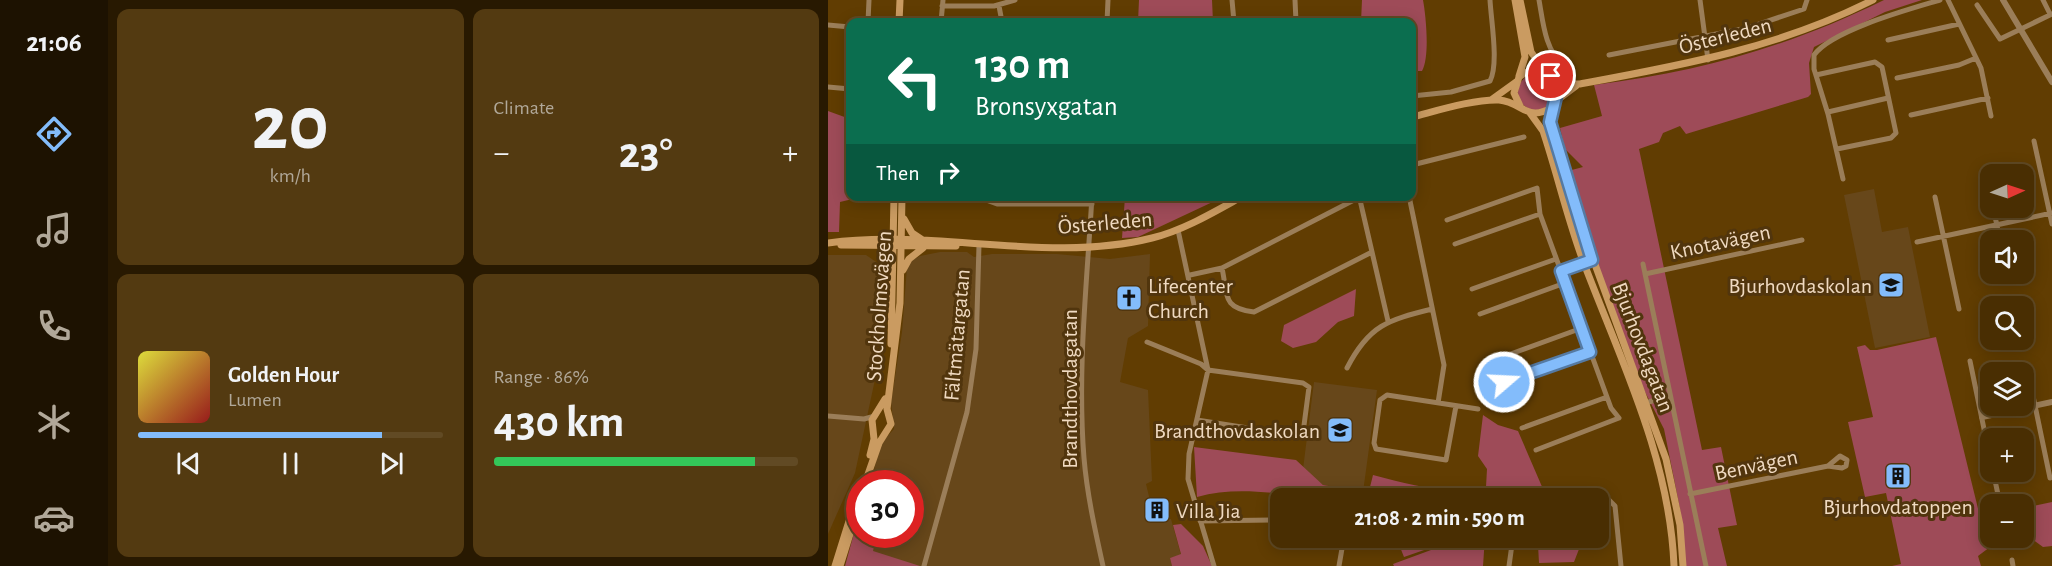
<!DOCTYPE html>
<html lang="en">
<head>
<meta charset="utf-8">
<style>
	:root { --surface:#492e02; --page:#533a11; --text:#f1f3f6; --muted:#b1a899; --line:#614a24; --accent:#83bcfb }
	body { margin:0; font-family:"Alegreya Sans",sans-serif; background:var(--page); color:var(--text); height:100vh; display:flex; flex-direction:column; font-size:22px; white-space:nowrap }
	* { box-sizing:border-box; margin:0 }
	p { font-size:20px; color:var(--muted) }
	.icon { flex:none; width:33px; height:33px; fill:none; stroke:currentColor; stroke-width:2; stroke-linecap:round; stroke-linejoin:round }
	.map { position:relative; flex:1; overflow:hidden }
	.panel { display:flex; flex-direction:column; gap:9px; padding:9px; background:#281901; width:720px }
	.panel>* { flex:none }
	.hud { position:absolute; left:18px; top:18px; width:570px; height:183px; border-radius:12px; box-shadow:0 3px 15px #0003,0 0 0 2px var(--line); background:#0b6e4f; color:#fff; overflow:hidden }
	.needle { width:39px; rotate:87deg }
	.buttons { position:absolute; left:1152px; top:164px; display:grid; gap:12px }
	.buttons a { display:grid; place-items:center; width:54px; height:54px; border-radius:12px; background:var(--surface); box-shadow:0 3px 15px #0003,0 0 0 2px var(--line); font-size:30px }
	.speed { position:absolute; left:18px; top:470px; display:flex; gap:12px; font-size:30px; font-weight:700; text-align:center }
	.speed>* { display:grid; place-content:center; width:78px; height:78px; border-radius:50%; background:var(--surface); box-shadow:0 3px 15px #0003,0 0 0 2px var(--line); line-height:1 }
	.speed .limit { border:9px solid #d22; background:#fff; color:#111 }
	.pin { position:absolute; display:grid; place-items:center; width:51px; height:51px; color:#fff; margin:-26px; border:3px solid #fff; border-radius:50%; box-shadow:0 2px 6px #0007 }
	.me { position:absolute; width:66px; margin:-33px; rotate:71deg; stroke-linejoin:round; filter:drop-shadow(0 0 4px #0008) }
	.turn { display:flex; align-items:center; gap:21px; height:126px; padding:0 30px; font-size:27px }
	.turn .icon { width:78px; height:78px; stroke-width:2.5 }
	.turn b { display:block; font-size:42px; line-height:51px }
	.then { display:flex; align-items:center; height:57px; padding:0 30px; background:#0003; gap:12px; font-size:22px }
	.big { font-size:45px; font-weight:700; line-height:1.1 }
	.panel .card { flex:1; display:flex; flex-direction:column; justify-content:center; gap:9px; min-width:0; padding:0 21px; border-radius:12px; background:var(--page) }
	.panel .dial { align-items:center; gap:0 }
	.dial b { font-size:78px; line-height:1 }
	.song { display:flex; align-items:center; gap:18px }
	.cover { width:72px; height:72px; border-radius:9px; background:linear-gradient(135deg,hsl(60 70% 55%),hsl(0 70% 35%)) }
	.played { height:6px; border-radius:3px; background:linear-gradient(90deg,var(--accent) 80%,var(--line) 80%) }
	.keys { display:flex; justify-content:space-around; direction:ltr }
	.heat { display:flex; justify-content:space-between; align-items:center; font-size:33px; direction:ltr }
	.charge { height:9px; border-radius:4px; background:linear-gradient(90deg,#34c759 86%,var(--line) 0) }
	.panel .tiles { flex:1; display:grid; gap:9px; grid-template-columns:repeat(2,1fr) }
	.trip { position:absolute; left:442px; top:488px; width:339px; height:60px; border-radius:12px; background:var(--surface); box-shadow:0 3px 15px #0003,0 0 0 2px var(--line); font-weight:700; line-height:60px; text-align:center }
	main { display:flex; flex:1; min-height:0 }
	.tabs { display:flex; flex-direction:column; width:108px; justify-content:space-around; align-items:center; background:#1d1201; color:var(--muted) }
	.tabs .icon { width:42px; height:42px }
	.tabs .current { color:var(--accent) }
	.tabs b { font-size:27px; color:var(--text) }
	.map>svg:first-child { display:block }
	.built { fill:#67471a }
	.green { fill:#9e4b58 }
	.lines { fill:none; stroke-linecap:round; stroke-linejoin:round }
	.minor { stroke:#9b7e59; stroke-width:5 }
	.tertiary { stroke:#9b7e59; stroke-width:6 }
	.secondary { stroke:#ca9b61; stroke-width:7 }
	.route-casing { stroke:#557aa3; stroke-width:15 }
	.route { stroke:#83bcfb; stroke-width:10 }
	.labels { text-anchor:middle; stroke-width:6; stroke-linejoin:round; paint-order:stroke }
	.street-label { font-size:22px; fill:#f0dac1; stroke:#51350d }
	.poi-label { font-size:22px; fill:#f0dac1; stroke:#51350d; text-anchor:start }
</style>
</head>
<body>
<main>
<nav class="tabs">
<b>21:06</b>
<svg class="icon current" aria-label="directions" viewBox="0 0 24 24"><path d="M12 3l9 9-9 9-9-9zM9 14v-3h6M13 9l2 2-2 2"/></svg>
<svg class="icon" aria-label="music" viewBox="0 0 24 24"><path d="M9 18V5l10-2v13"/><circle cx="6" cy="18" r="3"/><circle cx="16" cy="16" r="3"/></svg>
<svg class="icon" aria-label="phone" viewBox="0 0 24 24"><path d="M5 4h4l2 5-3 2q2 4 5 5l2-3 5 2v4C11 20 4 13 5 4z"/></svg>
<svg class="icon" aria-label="climate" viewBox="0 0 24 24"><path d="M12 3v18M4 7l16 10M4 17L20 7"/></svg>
<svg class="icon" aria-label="car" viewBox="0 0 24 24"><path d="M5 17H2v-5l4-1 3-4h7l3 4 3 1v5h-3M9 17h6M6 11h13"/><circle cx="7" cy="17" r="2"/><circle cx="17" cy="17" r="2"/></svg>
</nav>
<section class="panel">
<div class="tiles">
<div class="card dial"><b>20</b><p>km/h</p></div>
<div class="card"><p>Climate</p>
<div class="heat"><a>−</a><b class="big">23°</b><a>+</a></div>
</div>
<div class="card">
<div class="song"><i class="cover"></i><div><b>Golden Hour</b><p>Lumen</p></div></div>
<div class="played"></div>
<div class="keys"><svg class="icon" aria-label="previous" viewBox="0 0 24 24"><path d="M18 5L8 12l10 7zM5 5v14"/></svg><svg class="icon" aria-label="pause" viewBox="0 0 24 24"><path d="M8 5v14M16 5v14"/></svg><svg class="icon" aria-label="next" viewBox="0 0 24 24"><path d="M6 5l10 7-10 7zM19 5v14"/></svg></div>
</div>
<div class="card"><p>Range · 86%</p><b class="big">430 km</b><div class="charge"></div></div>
</div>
</section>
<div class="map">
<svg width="1224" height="566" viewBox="0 0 1224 566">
	<rect width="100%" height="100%" fill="#613d02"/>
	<path class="built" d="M1046,189L1054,232L1080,227L1102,337L1047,348L1016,195Z
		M112,252H139L146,257L164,254H229L282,259L322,254L320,326L300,338L292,382L320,390L324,481L318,484L327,521L343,519L353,555L342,558L344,566H21L32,534H82V483H43L52,444L66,429L63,402L74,332L79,267L82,261L92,256Z
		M0,255H38L54,266L49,370L27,473L0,534Z
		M486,382L549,390L535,492L495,485L475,469Z"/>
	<path class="green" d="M311,0H384L385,22H310Z
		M534,0H595C598,16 602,57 594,71H584V22H533Z
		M1056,0H1094L1057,12L986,47L981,63L983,94L980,97L858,134L852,126L835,133L831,142L811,149L874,450L893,447L909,525L890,528L899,566H857L852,509L836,429L815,388L771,270L740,171L755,167L737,149L732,128L774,116L766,85C871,72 960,47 1056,0Z
		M690 92a18 18 0 1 1 36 0a18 18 0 1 1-36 0Z
		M0,111L22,119V196L33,197L12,202L11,232H0Z
		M297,197L391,196V199L310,237L294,238Z
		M528,289L526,316L510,322L488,342L465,348L453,341L456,325Z
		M1108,337L1155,529L1162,532V537H1196V526L1206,524L1201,507L1224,502V546L1215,547L1204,539L1162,547L1150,556L1153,566H1064L1073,564L1058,493L1037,497L1020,422L1045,417L1029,347L1037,345L1042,350H1049Z
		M655,415L670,425L690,431L715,489L683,498H549L542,487L545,475C583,485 619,495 658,487L659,469L650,456Z
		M366,447L468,460L495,485L535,492L537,498C520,498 502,500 485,498C446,493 407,486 369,497Z
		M31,515L32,534H49L45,551L92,566H17Z
		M353,524L375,546L384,566H344L342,558L353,554L345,525Z
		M568,537H595L599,549L576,557Z
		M599,537H657L655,566H566L565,564L603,550Z
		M744,537H765L753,544L746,562L711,563L710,545L729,543Z"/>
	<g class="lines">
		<path class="minor" d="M404,0L406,22
			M467,0L468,22
			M711,0C715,22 717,50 735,65
			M872,0L880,60
			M1120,0L1153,68L1163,116
			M1215,0L1222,14
			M1149,5L1172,39L1224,14
			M114,6H166L187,0
			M171,6L174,22
			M40,22L41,0
			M113,22L115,0
			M279,22L280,0
			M0,25L22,27
			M1060,40L1131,24
			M781,55L919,28L976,9L979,0
			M988,75L1047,62L1054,67L1068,133L1063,138L1009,149
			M1069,78L1131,65L1148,58
			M0,87L22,89
			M584,96L623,92L662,81C671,64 663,20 662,0
			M1000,112L1060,98
			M1083,115L1160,98
			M1206,141L1224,224
			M584,165L696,137
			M1157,169L1162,197
			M1015,179L1000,114L986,69V55C1004,30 1082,9 1112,0
			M147,196L169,204H264
			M264,196C259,283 249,370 256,458C259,494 267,530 275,566
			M581,196L616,365L610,403
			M1107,197L1131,309
			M1165,207L1172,240
			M619,220L709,188L712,214L783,408L791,418L708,450
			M350,230L380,370L361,454L360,479L386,566
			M1089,242L1224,213
			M627,244L712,214
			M815,264L878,566
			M394,268C400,296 394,308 426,312L544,252
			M733,271L764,260
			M1179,273L1181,281
			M817,274L974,240
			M362,275L394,268L528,199L532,200L560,321
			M644,289L728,259
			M652,314L737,283
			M319,342L373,364L380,370L475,383L481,387L475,433L471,436L369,420
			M669,359L754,328
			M1142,361L1162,458
			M1199,367L1222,478
			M519,368C541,325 560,320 604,309
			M677,382L762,352
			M814,404L841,396
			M628,406L618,460L548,449L546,443L552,400L559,395L650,409
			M0,416L36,419L47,416
			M694,428L779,397
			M1165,471L1172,504
			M862,494L1000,466L1012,456L1019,460L1018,466L1014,468L1000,466
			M771,501L781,500L787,506L793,566
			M372,521L453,520
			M1184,560L1185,566
			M96,566L139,412L148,349L151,245
			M511,566L516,537
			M681,566L685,537"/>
		<path class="tertiary" d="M1175,0L1224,82
			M1154,417L1224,402"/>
		<path class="secondary" d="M687,0L697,57L691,76
			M692,0L703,52L717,71
			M71,22L72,0
			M723,76L742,84H752C855,65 950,48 1045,0
			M663,100L688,82
			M728,101L748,86
			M723,108V128L749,215L838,459L852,525L855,566
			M702,113L715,131C730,176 740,222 757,266C794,363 842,460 846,566
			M584,117C608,111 646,99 671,100C694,102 699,122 723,108C738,82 716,57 691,77L686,93L693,108
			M76,219L84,233L96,241
			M0,243C105,228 220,264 324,238C356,230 386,212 415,196
			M13,245L128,246
			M75,270L81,259L95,248
			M63,344L66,196
			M42,455L46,439L44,420L57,399
			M37,483L51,443L63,424L59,409L72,303L74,196
			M7,566L32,486
			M12,566L32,502"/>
	</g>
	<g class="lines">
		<defs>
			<path id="route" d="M676,382L762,352L733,271L764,260L722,122L729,92L723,76"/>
		</defs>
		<use href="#route" class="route-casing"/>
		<use href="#route" class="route"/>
	</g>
	<defs>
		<symbol id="school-square" viewBox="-11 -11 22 22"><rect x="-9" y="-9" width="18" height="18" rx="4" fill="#83bcfb" stroke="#51350d"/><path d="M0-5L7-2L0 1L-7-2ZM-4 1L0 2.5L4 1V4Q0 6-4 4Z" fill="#111"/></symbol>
		<symbol id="church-square" viewBox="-11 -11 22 22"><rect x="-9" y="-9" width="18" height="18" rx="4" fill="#83bcfb" stroke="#51350d"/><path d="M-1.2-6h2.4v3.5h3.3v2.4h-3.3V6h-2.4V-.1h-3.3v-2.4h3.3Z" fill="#111"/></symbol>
		<symbol id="building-square" viewBox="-11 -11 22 22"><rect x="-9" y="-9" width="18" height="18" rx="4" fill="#83bcfb" stroke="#51350d"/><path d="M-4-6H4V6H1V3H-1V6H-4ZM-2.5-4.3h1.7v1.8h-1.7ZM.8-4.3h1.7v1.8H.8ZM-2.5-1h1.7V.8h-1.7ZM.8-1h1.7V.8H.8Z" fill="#111"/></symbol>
	</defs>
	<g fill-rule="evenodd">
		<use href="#school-square" x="1048" y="270" width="30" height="30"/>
		<use href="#church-square" x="286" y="283" width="30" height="30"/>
		<use href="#school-square" x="497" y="415" width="30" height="30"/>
		<use href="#building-square" x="1055" y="461" width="30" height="30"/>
		<use href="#building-square" x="314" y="495" width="30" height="30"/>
	</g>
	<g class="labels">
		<g class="street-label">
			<text transform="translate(897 35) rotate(-14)" y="8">Österleden</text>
			<text transform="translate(277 222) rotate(-5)" y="8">Österleden</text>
			<text transform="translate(892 241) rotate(-12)" y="8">Knotavägen</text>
			<text transform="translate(50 306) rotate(-86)" y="8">Stockholmsvägen</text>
			<text transform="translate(128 335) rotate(-85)" y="8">Fältmätargatan</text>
			<text transform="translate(816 347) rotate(69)" y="8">Bjurhovdagatan</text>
			<text transform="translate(241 389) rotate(-90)" y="8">Brandthovdagatan</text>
			<text transform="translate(928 464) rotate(-12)" y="8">Benvägen</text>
		</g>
		<g class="poi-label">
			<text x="320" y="293">Lifecenter<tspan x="320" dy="25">Church</tspan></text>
			<text x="1044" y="293" text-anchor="end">Bjurhovdaskolan</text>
			<text x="492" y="438" text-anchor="end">Brandthovdaskolan</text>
			<text x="1070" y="514" text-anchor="middle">Bjurhovdatoppen</text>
			<text x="348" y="518">Villa Jia</text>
		</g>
	</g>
</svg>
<div class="buttons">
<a><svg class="needle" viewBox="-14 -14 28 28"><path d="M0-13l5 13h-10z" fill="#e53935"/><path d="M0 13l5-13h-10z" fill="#b1a899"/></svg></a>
<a><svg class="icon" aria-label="sound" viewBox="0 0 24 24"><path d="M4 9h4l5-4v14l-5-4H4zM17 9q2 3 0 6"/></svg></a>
<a><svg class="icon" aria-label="search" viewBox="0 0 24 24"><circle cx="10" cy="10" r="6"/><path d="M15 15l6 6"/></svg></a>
<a><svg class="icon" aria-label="layers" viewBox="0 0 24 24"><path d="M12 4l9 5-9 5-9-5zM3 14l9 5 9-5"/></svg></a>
<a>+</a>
<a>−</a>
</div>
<div class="speed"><div class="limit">30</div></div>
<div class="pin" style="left:723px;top:76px;background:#d93025"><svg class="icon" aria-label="arrive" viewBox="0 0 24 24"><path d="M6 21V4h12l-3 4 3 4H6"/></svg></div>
<svg class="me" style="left:676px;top:382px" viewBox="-20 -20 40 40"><circle r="17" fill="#83bcfb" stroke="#fff" stroke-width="3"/><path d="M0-11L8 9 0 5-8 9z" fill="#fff"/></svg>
<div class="trip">21:08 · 2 min · 590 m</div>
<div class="hud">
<div class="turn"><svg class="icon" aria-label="left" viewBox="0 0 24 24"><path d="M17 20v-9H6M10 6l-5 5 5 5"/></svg><div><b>130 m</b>Bronsyxgatan</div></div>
<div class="then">Then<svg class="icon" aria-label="right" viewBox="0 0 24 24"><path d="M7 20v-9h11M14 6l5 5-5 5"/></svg></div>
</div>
</div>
</main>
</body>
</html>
